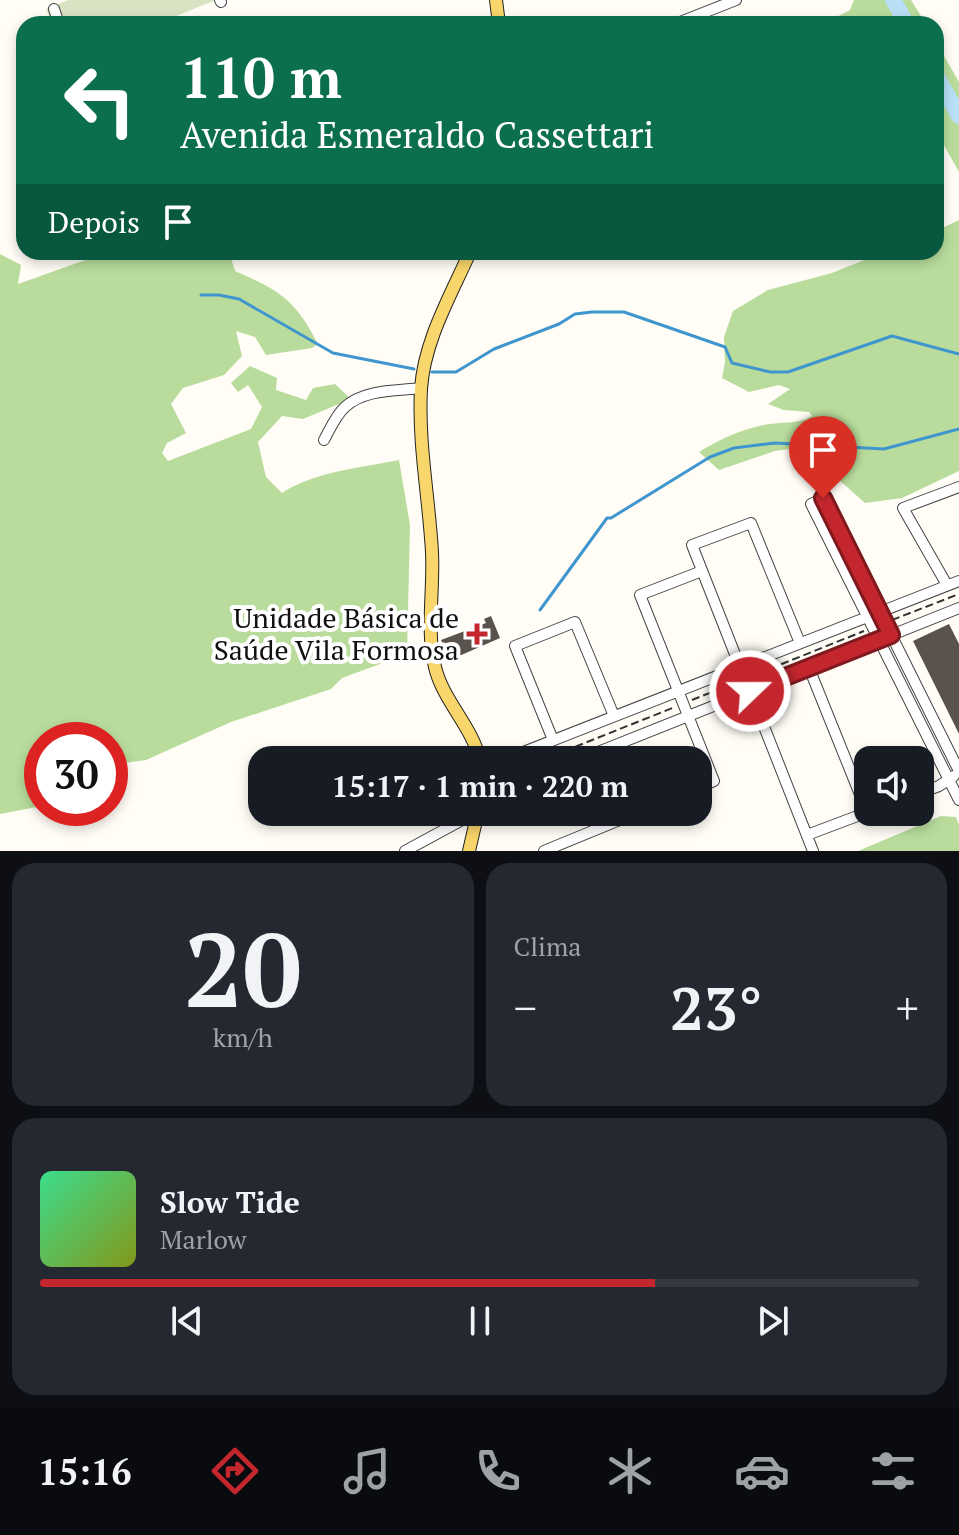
<!DOCTYPE html>
<html lang="pt">
<head>
<meta charset="utf-8">
<style>
	:root { --surface:#171b24; --page:#242831; --text:#f1f3f6; --muted:#9ea1a6; --line:#363941; --accent:#c4262e }
	body { margin:0; font-family:"PT Serif",serif; background:var(--page); color:var(--text); height:100vh; display:flex; flex-direction:column; font-size:30px; white-space:nowrap }
	* { box-sizing:border-box; margin:0 }
	p { font-size:26px; color:var(--muted) }
	.icon { flex:none; width:44px; height:44px; fill:none; stroke:currentColor; stroke-width:2; stroke-linecap:round; stroke-linejoin:round }
	.map { position:relative; height:851px; overflow:hidden }
	.sheet { display:flex; flex-direction:column; gap:12px; padding:12px; background:#0d0f14; flex:1 }
	.sheet>* { flex:none }
	.banner { position:absolute; left:16px; top:16px; width:928px; height:244px; border-radius:24px; box-shadow:0 4px 12px #0003; background:#0b6e4f; color:#fff; overflow:hidden }
	.buttons { position:absolute; left:854px; top:746px; display:grid; gap:16px }
	.buttons a { display:grid; place-items:center; width:80px; height:80px; border-radius:16px; background:var(--surface); box-shadow:0 4px 12px #0003; font-size:40px }
	.speed { position:absolute; left:24px; top:722px; display:flex; gap:16px; font-size:40px; font-weight:700; text-align:center }
	.speed>* { display:grid; place-content:center; width:104px; height:104px; border-radius:50%; background:var(--surface); box-shadow:0 4px 12px #0003; line-height:1 }
	.speed .limit { border:12px solid #d22; background:#fff; color:#111 }
	.pin { position:absolute; display:grid; place-items:center; width:68px; height:68px; color:#fff; margin:-82px -34px; border-radius:50% 50% 50% 0; rotate:-45deg; box-shadow:0 0 8px #0007 }
	.pin .icon { rotate:45deg }
	.me { position:absolute; width:88px; margin:-44px; rotate:68deg; stroke-linejoin:round; filter:drop-shadow(0 0 6px #0008) }
	.turn { display:flex; align-items:center; gap:28px; height:168px; padding:0 32px; font-size:36px }
	.turn .icon { width:104px; height:104px; stroke-width:2.5 }
	.turn b { display:block; font-size:56px; line-height:68px }
	.then { display:flex; align-items:center; height:76px; padding:0 32px; background:#0003; gap:16px; font-size:30px }
	.big { font-size:60px; font-weight:700; line-height:1.1 }
	.sheet .tile { flex:1; display:flex; flex-direction:column; justify-content:center; gap:12px; min-width:0; padding:0 28px; border-radius:24px; background:var(--page) }
	.sheet .dial { align-items:center; gap:0 }
	.dial b { font-size:104px; line-height:1 }
	.song { display:flex; align-items:center; gap:24px }
	.cover { width:96px; height:96px; border-radius:12px; background:linear-gradient(135deg,hsl(150 70% 55%),hsl(70 70% 35%)) }
	.played { height:8px; border-radius:4px; background:linear-gradient(90deg,var(--accent) 70%,var(--line) 70%) }
	.keys { display:flex; justify-content:space-around; direction:ltr }
	.heat { display:flex; justify-content:space-between; align-items:center; font-size:44px; direction:ltr }
	.sheet .tiles { flex:1; display:grid; gap:12px; grid-template-columns:1fr 1fr }
	.tile:last-child { grid-column:span 2 }
	.trip { position:absolute; left:248px; top:746px; width:464px; height:80px; border-radius:24px; background:var(--surface); box-shadow:0 4px 12px #0003; font-weight:700; line-height:80px; text-align:center }
	.tab-bar { display:flex; height:128px; justify-content:space-around; align-items:center; background:#090b0e; color:var(--muted) }
	.tab-bar .icon { width:56px; height:56px }
	.tab-bar .current { color:var(--accent) }
	.tab-bar b { font-size:36px; color:var(--text) }
	.map>svg:first-child { display:block }
	.forest { fill:#b9dc9c }
	.cemetery { fill:#d9e3c4 }
	.lines { fill:none; stroke-linecap:round; stroke-linejoin:round }
	.stream { stroke:#3f96cf; stroke-width:3 }
	.river { stroke:#b9e0f7; stroke-width:16 }
	.building { fill:#5a524d }
	.minor-casing { stroke:#444; stroke-width:12 }
	.major-casing { stroke:#222; stroke-width:14 }
	.path { stroke:#333; stroke-width:2; stroke-dasharray:8 4; stroke-linecap:butt }
	.minor { stroke:#fff; stroke-width:10 }
	.major { stroke:#f9d66b; stroke-width:12 }
	.route-casing { stroke:#7f191e; stroke-width:20 }
	.route { stroke:#c4262e; stroke-width:14 }
	.poi-dot { fill:#c4262e; stroke:#fff; stroke-width:3 }
	.labels { text-anchor:middle; stroke-width:8; stroke-linejoin:round; paint-order:stroke }
	.poi-label { font-size:28px; fill:#111; stroke:#fff; text-anchor:end }
</style>
</head>
<body>
<div class="map">
<svg width="959" height="851" viewBox="0 0 959 851">
	<rect width="100%" height="100%" fill="#fffdf5"/>
	<path class="forest" d="M854,0H911L926,24H823L850,10Z
		M936,42L959,82V172L936,131Z
		M959,220V471L902,498L865,503L802,447L775,451L719,470L699,452C722,438 742,429 769,424C784,422 799,424 812,416L809,412L784,410L768,404L790,389L779,385L749,392L722,378L725,362L724,337L733,311L768,290L832,273L884,252H936V231Z
		M108,252H229L235,271C279,290 295,299 318,344L312,348L266,355L255,337L236,331L242,356L224,375L183,388L171,404L186,433L167,443L162,453L168,461L251,429L262,407L248,385L238,392L231,383L250,366L277,378L276,390L306,400L313,388L335,384L351,399L303,419L282,416L258,442L266,477L282,493C316,471 360,468 399,460L410,525L407,654L342,678L331,689L231,722L146,760L110,765V740H42V806L0,814V254L21,265L18,284Z
		M941,816L956,817L959,825V851H858Z"/>
	<path class="cemetery" d="M68,0H216L156,24H52L46,9Z"/>
	<g class="lines">
		<path class="stream" d="M201,295H219L239,299L333,353L414,369
			M432,372H456L494,349L559,324L575,314L592,312H624L725,347L732,363L770,372H788L892,336L959,354
			M540,610L607,518H611L710,457L734,448L775,443L884,449L959,429"/>
		<path class="river" d="M893,0L907,24
			M936,75L959,116"/>
	</g>
	<path class="building" d="M491,616L500,638L450,660L441,640L486,623L484,619Z
		M949,624L959,644V734L913,641Z"/>
	<g class="lines">
		<defs>
			<path id="minor" d="M220,0L221,2
				M54,9L59,24
				M675,24L736,0
				M324,440C330,429 336,415 345,407C364,389 397,391 421,388
				M947,585L903,508L959,487
				M740,667L692,545L751,523L800,643
				M809,668L867,812
				M750,691L813,851
				M553,740L515,646L575,622L614,716
				M503,760L959,581
				M578,760L959,608
				M959,771L823,498L811,504L959,800
				M698,788L714,781L640,595L702,571
				M920,793L939,786L954,776
				M807,835L868,812
				M405,851L477,812
				M544,851L639,812"/>
			<path id="major" d="M496,0L499,24
				M470,252C451,295 424,341 421,389C418,443 429,498 432,552C434,590 426,630 435,667C443,701 472,726 480,760
				M469,851L478,812"/>
		</defs>
		<use href="#minor" class="minor-casing"/>
		<use href="#major" class="major-casing"/>
		<path class="path" d="M892,620L959,594
			M692,700L864,631
			M542,760L675,707"/>
		<use href="#minor" class="minor"/>
		<use href="#major" class="major"/>
	</g>
	<g class="lines">
		<defs>
			<path id="route" d="M750,691L891,635L823,498"/>
		</defs>
		<use href="#route" class="route-casing"/>
		<use href="#route" class="route"/>
	</g>
	<path class="poi-dot" d="M473 622h8v8h8v8h-8v8h-8v-8h-8v-8h8z"/>
	<g class="labels">
		<g class="poi-label">
			<text x="459" y="628">Unidade Básica de<tspan x="459" dy="32">Saúde Vila Formosa</tspan></text>
		</g>
	</g>
</svg>
<div class="buttons">
<a><svg class="icon" aria-label="sound" viewBox="0 0 24 24"><path d="M4 9h4l5-4v14l-5-4H4zM17 9q2 3 0 6"/></svg></a>
</div>
<div class="speed"><div class="limit">30</div></div>
<div class="pin" style="left:823px;top:498px;background:#d93025"><svg class="icon" aria-label="arrive" viewBox="0 0 24 24"><path d="M6 21V4h12l-3 4 3 4H6"/></svg></div>
<svg class="me" style="left:750px;top:691px" viewBox="-20 -20 40 40"><circle r="17" fill="#c4262e" stroke="#fff" stroke-width="3"/><path d="M0-11L8 9 0 5-8 9z" fill="#fff"/></svg>
<div class="trip">15:17 · 1 min · 220 m</div>
<div class="banner">
<div class="turn"><svg class="icon" aria-label="left" viewBox="0 0 24 24"><path d="M17 20v-9H6M10 6l-5 5 5 5"/></svg><div><b>110 m</b>Avenida Esmeraldo Cassettari</div></div>
<div class="then">Depois<svg class="icon" aria-label="arrive" viewBox="0 0 24 24"><path d="M6 21V4h12l-3 4 3 4H6"/></svg></div>
</div>
</div>
<section class="sheet">
<div class="tiles">
<div class="tile dial"><b>20</b><p>km/h</p></div>
<div class="tile"><p>Clima</p>
<div class="heat"><a>−</a><b class="big">23°</b><a>+</a></div>
</div>
<div class="tile">
<div class="song"><i class="cover"></i><div><b>Slow Tide</b><p>Marlow</p></div></div>
<div class="played"></div>
<div class="keys"><svg class="icon" aria-label="previous" viewBox="0 0 24 24"><path d="M18 5L8 12l10 7zM5 5v14"/></svg><svg class="icon" aria-label="pause" viewBox="0 0 24 24"><path d="M8 5v14M16 5v14"/></svg><svg class="icon" aria-label="next" viewBox="0 0 24 24"><path d="M6 5l10 7-10 7zM19 5v14"/></svg></div>
</div>
</div>
</section>
<nav class="tab-bar">
<b>15:16</b>
<svg class="icon current" aria-label="directions" viewBox="0 0 24 24"><path d="M12 3l9 9-9 9-9-9zM9 14v-3h6M13 9l2 2-2 2"/></svg>
<svg class="icon" aria-label="music" viewBox="0 0 24 24"><path d="M9 18V5l10-2v13"/><circle cx="6" cy="18" r="3"/><circle cx="16" cy="16" r="3"/></svg>
<svg class="icon" aria-label="phone" viewBox="0 0 24 24"><path d="M5 4h4l2 5-3 2q2 4 5 5l2-3 5 2v4C11 20 4 13 5 4z"/></svg>
<svg class="icon" aria-label="climate" viewBox="0 0 24 24"><path d="M12 3v18M4 7l16 10M4 17L20 7"/></svg>
<svg class="icon" aria-label="car" viewBox="0 0 24 24"><path d="M5 17H2v-5l4-1 3-4h7l3 4 3 1v5h-3M9 17h6M6 11h13"/><circle cx="7" cy="17" r="2"/><circle cx="17" cy="17" r="2"/></svg>
<svg class="icon" aria-label="filters" viewBox="0 0 24 24"><path d="M4 7h16M4 17h16"/><circle cx="9" cy="7" r="2"/><circle cx="15" cy="17" r="2"/></svg>
</nav>
</body>
</html>
